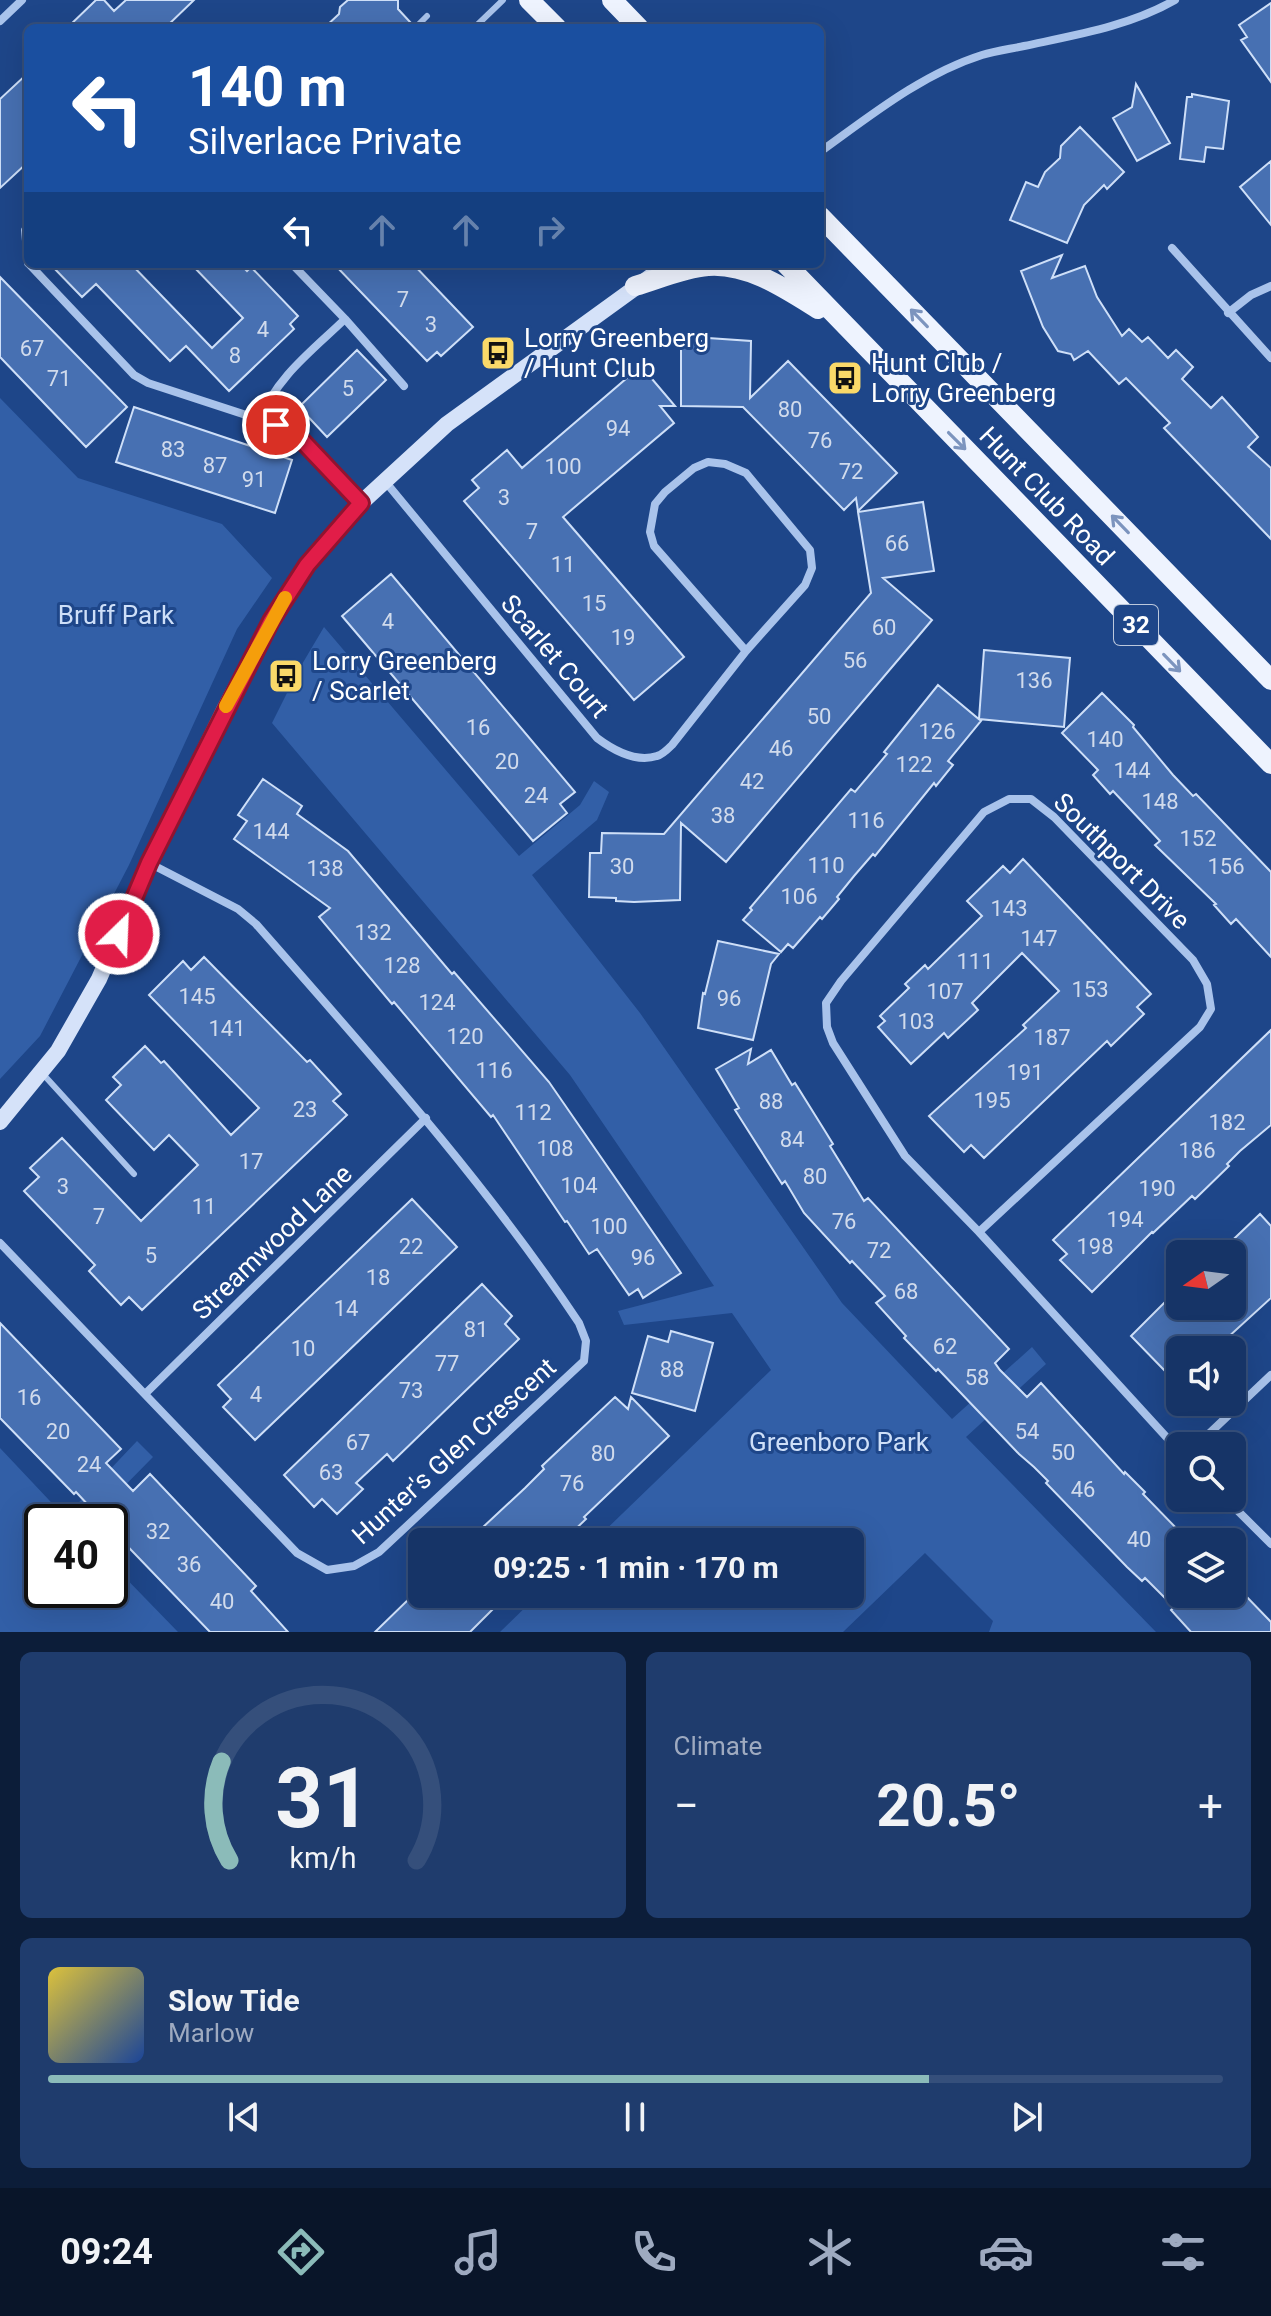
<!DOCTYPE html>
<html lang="en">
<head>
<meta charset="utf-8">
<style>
	:root { --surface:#163467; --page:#1f3c6d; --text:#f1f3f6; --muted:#9eaac0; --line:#354f7b; --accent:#8bbbb9 }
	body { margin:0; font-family:Roboto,sans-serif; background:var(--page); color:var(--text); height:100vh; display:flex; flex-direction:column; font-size:30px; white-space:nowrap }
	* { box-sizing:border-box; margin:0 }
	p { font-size:26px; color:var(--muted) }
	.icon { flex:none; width:44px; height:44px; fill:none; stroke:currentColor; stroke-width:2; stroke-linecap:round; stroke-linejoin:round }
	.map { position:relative; height:1632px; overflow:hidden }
	.details { display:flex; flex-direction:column; gap:20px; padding:20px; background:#0c1d39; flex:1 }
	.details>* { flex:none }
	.hud { position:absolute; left:24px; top:24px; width:800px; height:244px; border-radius:12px; box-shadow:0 8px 32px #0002,0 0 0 2px var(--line); background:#1a4fa0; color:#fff; overflow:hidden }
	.needle { width:52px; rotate:256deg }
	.controls { position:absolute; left:1166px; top:1240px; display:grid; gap:16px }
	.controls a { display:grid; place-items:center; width:80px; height:80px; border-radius:12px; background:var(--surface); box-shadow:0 8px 32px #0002,0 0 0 2px var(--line); font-size:40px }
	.speed { position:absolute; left:24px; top:1504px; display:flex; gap:16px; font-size:40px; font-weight:700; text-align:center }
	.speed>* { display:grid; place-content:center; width:104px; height:104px; border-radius:50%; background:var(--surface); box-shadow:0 8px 32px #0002,0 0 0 2px var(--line); line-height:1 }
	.speed .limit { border:4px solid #111; border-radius:12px; background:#fff; color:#111 }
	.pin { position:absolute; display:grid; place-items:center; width:68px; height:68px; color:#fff; margin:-34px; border:4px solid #fff; border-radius:50%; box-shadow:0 2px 8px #0007 }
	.me { position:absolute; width:88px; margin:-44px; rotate:24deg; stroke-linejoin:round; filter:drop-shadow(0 0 6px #0008) }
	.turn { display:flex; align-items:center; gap:28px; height:168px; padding:0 32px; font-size:36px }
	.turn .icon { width:104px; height:104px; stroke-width:2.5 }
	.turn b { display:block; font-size:56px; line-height:68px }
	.lanes { display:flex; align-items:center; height:76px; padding:0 32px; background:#0003; justify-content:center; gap:40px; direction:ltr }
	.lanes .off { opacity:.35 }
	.big { font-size:60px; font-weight:700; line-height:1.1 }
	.details .tile { flex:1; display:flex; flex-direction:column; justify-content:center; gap:12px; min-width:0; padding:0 28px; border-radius:12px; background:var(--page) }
	.details .dial { align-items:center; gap:0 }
	.dial svg { height:208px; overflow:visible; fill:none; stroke:var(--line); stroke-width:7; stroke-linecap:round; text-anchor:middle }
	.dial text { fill:var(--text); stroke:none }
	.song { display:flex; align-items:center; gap:24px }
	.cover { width:96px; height:96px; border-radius:12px; background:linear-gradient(135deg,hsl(50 70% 55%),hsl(220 70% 35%)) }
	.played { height:8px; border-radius:4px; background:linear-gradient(90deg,var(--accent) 75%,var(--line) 75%) }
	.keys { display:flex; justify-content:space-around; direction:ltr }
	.heat { display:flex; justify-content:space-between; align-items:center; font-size:44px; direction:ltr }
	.details .tiles { flex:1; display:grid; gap:20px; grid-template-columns:1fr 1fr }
	.tile:last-child { grid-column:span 2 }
	.trip { position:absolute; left:408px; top:1528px; width:456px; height:80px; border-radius:12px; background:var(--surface); box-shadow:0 8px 32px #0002,0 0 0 2px var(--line); font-weight:700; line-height:80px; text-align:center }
	.tab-bar { display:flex; height:128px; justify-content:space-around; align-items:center; background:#091529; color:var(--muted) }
	.tab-bar .icon { width:56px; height:56px }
	.tab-bar .current { color:var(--accent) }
	.tab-bar b { font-size:36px; color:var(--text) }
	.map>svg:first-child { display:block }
	.green { fill:#325fa7 }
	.building { fill:#4770b2; stroke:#cedff8; stroke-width:2 }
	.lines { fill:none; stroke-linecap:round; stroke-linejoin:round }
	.lane { stroke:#a9c3eb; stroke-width:6 }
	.street { stroke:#a9c3eb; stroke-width:8 }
	.secondary { stroke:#d5e2f9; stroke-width:16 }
	.primary { stroke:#eef3fe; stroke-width:20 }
	.oneway { stroke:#7c94be }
	.route-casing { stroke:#92132f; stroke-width:20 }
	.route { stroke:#e11d48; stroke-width:14 }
	.slow { stroke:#f59e0b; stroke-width:14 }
	.labels { text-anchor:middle; stroke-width:6; stroke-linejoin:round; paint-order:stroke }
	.number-label { font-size:22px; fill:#d1dbec }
	.shield { fill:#1e4689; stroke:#bcc8dc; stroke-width:2 }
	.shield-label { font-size:24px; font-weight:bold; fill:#fff }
	.poi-label { font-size:26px; fill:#fff; stroke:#1e4689; text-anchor:start }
	.street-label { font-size:26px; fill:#fff; stroke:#1e4689 }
	.park-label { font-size:26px; fill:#cedff8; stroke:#1e4689 }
</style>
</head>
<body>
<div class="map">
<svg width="1271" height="1632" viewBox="0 0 1271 1632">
	<rect width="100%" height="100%" fill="#1e4689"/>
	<path class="green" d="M0,398L78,478L222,524L272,578L237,629L129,865L40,1036L0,1079Z
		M324,627L519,856L580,805L594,781L609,792L597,820L532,875L640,1013L842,1303L952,1419L1032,1347L1046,1364L966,1437L1156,1632H989L993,1621L925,1553L843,1632H500L539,1594H850V1542H593L771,1370L732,1313L624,1325L618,1311L714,1286L570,1075L272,723L298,671Z
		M137,1441L153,1457L89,1522H42V1590H110V1562L178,1632H0V1448L65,1517Z"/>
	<path class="building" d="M96,0H104L114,11L126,0H194L165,28H67Z
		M348,0H398V9L411,23L409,28H324L339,14L340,7Z
		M1271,3V82L1241,40L1247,37L1239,25Z
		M28,73V162L0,188V99Z
		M1136,84L1170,143L1137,161L1113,118L1132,107Z
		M1192,94L1229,101L1223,149L1206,147L1204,162L1180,159L1187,97H1192Z
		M1080,127L1124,172L1107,189L1104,185L1084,205L1067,243L1010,220L1026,182L1038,187L1045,172L1060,158L1061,146Z
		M1271,161V225L1240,187Z
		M1062,255L1052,278L1085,266L1097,297L1122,336L1129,329L1142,342L1148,337L1168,358L1176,350L1193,367L1182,379L1211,408L1222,397L1258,437L1248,447L1271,468V539L1164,428L1170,423L1126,378L1119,384L1088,351L1074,360L1071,354L1058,351L1043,327L1021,271Z
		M50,264H131L212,348L243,318L191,264H240L247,271L251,267L298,316L290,324L294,329L229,391L186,346L170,361L96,284L82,297Z
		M334,264H413L473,327L441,356L437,352L427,361Z
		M0,277L127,407L86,447L0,357Z
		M708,338L751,341L750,398L788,361L897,473L858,511L856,498L844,510L743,407L681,406V341H708Z
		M357,350L386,380L327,437L299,407Z
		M641,366L675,406H660L674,423L563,517L684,657L634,700L464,501L479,488L472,480L507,450L522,468Z
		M134,407L292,460L275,513L116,462Z
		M923,502L934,571L883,578L932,620L915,640L726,862L681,823L680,900L634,902L616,901V898L589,897L590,853H601L602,833L664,834L871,593L858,512Z
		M391,574L575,792L560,804L567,813L533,841L342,616Z
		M984,650L1070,658L1064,727L979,719Z
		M938,685L981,721L948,761L953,765L936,786L934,783L875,856L873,854L854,876L837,897L839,899L822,919L820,917L793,948L788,944L781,952L743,920L752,910L750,908L851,789L855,792L887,754L884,752Z
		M1102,693L1134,725L1133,727L1173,775L1193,796L1196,794L1271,872V957L1236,919L1231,924L1214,905L1216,904L1155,845L1160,841L1113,791L1110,794L1093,775L1098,770L1062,733Z
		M263,779L302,806L297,814L348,851L452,974L454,972L549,1082L681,1273L643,1298L638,1289L629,1295L597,1249L589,1254L567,1221L565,1222L493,1115L491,1117L394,1002L392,1004L319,917L330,908L234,839L247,821L238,815Z
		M1023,859L1151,994L1137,1007L1144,1014L1111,1046L1107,1041L984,1158L971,1145L964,1152L929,1116L1026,1028L1023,1025L1059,991L1022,953L972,1003L978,1010L948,1038L944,1033L911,1064L878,1027L885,1021L880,1016L909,988L905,984L925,965L928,969L982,916L967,901L1003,866L1010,873Z
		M718,941L779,954L771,964L753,1040L698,1028L703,993L705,994Z
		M204,957L307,1062L310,1060L341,1094L333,1101L347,1115L142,1310L129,1297L121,1305L89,1271L95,1265L24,1191L39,1177L30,1168L62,1138L141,1221L198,1165L169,1135L154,1150L106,1100L121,1085L113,1077L145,1046L161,1063L164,1061L231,1135L259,1108L149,995L183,961L191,970Z
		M1271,1030V1125L1240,1151L1227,1164L1229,1166L1195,1199L1192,1196L1153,1233L1152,1232L1092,1292L1060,1260L1067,1254L1053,1240Z
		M751,1049L748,1064L771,1050L792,1085L795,1083L825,1131L833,1144L830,1146L864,1201L868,1198L1009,1349L995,1363L1000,1370L1027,1397L1041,1383L1124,1474L1125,1472L1145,1492L1143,1494L1180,1532V1594H1244L1271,1622V1632H1191L1171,1610L1174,1607L1145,1578L1142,1581L1127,1567L1046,1483L1048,1481L1034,1467L1019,1454L938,1369L936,1371L904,1338L906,1336L876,1303L885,1296L852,1261L850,1263L804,1213L785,1181L782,1184L735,1110L739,1108L716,1069Z
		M412,1199L457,1247L255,1440L223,1407L231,1399L218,1385Z
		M1260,1214L1271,1226V1298L1214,1350H1180V1358L1166,1372L1131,1336L1164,1303L1167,1305L1180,1292V1306H1232V1254H1218Z
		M482,1284L512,1316L505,1324L519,1339L393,1461L387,1454L356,1483L363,1489L337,1514L322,1499L314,1507L284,1475Z
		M0,1323L121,1449L106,1463L133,1491L150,1474L256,1586L251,1591L288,1632H210L110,1528V1522H104L76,1492L74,1494L0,1418Z
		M671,1331L713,1343L695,1411L632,1393L648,1336L668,1342Z
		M615,1397L628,1409L631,1397L669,1436L584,1517L586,1519L562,1542H467L525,1488L544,1469L542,1466Z
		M414,1594H508L470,1632H375Z"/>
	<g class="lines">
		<path class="lane" d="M415,28L427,16
			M474,28L503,0
			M42,1073L134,1174"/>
		<path class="street" d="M0,21L22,0
			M820,152C870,116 922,74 982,55C995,51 1010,49 1024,46C1075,35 1130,26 1175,0
			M28,227L25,230L28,263
			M1172,248L1271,358
			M29,264L134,375L148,383L292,430L361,503
			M292,264L345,319L404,386
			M1228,313L1251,295L1271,286
			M260,420C276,377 313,350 345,319
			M384,480L597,738C613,750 635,763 657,756C662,755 668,749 672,745L746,651L805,585L812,568L810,550L746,473L725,464L708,462L694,468L665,492L655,504L650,532L654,546L746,651
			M979,1232L1200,1027L1211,1009L1207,984L1193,960L1054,817L1031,799H1009L984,812L841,981L826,1003L827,1027L833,1043L905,1156L979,1232L1180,1452
			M0,1243L297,1553L327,1570L354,1566L379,1552L584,1361L586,1341L579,1323C484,1180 369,1053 256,924L238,909L149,863
			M145,1394L426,1118
			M1196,1446L1271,1375
			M1225,1498L1271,1544"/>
		<path class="secondary" d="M0,1122L58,1051L99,979L149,863L224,710L271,621L307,565L361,503L447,424L668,264"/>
		<path class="primary" d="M529,0L557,28
			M612,0L639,28
			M820,216L1271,680
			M786,264L1271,764
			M635,286C659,279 683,268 708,266C748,263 786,289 818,309"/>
	</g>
	<defs><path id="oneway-shaft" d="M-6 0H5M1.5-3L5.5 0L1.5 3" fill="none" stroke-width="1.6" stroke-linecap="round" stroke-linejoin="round" transform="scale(2)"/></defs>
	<g class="oneway">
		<use href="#oneway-shaft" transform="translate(919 318) rotate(-134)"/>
		<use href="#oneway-shaft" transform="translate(957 441) rotate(45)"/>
		<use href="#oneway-shaft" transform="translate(1120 524) rotate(-134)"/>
		<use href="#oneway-shaft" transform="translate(1172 663) rotate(46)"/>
	</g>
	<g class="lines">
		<defs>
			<path id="route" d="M119,934L149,863L271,621L307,565L361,503L292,430L276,425"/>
		</defs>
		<use href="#route" class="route-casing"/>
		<use href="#route" class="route"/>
		<path class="slow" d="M226,706L285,598"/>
	</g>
	<defs>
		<symbol id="bus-square" viewBox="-11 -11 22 22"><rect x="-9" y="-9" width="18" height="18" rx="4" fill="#fad969" stroke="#1e4689"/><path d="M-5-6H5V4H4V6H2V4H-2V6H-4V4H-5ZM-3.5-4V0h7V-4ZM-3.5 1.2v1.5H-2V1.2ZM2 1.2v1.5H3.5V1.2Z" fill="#111"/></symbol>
	</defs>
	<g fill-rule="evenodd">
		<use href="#bus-square" x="478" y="333" width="40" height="40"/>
		<use href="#bus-square" x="825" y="358" width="40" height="40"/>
		<use href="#bus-square" x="266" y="656" width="40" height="40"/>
	</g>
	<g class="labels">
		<g class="number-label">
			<text x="403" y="307">7</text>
			<text x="431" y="332">3</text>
			<text x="263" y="337">4</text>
			<text x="32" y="356">67</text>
			<text x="235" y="363">8</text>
			<text x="59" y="386">71</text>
			<text x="348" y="396">5</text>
			<text x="790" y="417">80</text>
			<text x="618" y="436">94</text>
			<text x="820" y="448">76</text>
			<text x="173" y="457">83</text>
			<text x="215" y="473">87</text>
			<text x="563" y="474">100</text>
			<text x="851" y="479">72</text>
			<text x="254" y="487">91</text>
			<text x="504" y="505">3</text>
			<text x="532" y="539">7</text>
			<text x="897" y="551">66</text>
			<text x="563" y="572">11</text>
			<text x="594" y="611">15</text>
			<text x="388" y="629">4</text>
			<text x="884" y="635">60</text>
			<text x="623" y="645">19</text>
			<text x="855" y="668">56</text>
			<text x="1034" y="688">136</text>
			<text x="819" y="724">50</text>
			<text x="478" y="735">16</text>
			<text x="937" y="739">126</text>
			<text x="1105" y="747">140</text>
			<text x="781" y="756">46</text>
			<text x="507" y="769">20</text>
			<text x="914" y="772">122</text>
			<text x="1132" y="778">144</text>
			<text x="752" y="789">42</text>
			<text x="536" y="803">24</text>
			<text x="1160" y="809">148</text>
			<text x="723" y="823">38</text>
			<text x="866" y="828">116</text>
			<text x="271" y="839">144</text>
			<text x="1198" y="846">152</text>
			<text x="826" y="873">110</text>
			<text x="622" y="874">30</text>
			<text x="1226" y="874">156</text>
			<text x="325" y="876">138</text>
			<text x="799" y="904">106</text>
			<text x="1009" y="916">143</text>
			<text x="373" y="940">132</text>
			<text x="1039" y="946">147</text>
			<text x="975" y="969">111</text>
			<text x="402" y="973">128</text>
			<text x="1090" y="997">153</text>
			<text x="945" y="999">107</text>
			<text x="197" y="1004">145</text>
			<text x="729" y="1006">96</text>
			<text x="437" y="1010">124</text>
			<text x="916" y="1029">103</text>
			<text x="227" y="1036">141</text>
			<text x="465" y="1044">120</text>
			<text x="1052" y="1045">187</text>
			<text x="494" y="1078">116</text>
			<text x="1025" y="1080">191</text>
			<text x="992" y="1108">195</text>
			<text x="771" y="1109">88</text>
			<text x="305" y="1117">23</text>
			<text x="533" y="1120">112</text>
			<text x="1227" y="1130">182</text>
			<text x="792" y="1147">84</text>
			<text x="555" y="1156">108</text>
			<text x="1197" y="1158">186</text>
			<text x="251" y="1169">17</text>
			<text x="815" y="1184">80</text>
			<text x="579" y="1193">104</text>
			<text x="63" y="1194">3</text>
			<text x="1157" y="1196">190</text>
			<text x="204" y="1214">11</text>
			<text x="99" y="1224">7</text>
			<text x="1125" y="1227">194</text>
			<text x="844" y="1229">76</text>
			<text x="609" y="1234">100</text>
			<text x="411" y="1254">22</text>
			<text x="1095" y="1254">198</text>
			<text x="879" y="1258">72</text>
			<text x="151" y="1263">5</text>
			<text x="643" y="1265">96</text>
			<text x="378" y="1285">18</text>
			<text x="906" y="1299">68</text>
			<text x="346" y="1316">14</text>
			<text x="476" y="1337">81</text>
			<text x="945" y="1354">62</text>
			<text x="303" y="1356">10</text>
			<text x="447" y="1371">77</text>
			<text x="672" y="1377">88</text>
			<text x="977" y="1385">58</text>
			<text x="411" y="1398">73</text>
			<text x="256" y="1402">4</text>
			<text x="29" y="1405">16</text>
			<text x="58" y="1439">20</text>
			<text x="1027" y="1439">54</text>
			<text x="358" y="1450">67</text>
			<text x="1063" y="1460">50</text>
			<text x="603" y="1461">80</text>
			<text x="89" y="1472">24</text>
			<text x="331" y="1480">63</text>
			<text x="572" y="1491">76</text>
			<text x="1083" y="1497">46</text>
			<text x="158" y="1539">32</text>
			<text x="1139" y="1547">40</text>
			<text x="189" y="1572">36</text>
			<text x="222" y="1609">40</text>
		</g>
		<rect class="shield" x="1114" y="605" width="44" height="40" rx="6"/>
		<g class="shield-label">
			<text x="1136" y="633">32</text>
		</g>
		<g class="poi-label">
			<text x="524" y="347">Lorry Greenberg<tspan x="524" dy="30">/ Hunt Club</tspan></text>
			<text x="871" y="372">Hunt Club /<tspan x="871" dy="30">Lorry Greenberg</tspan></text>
			<text x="312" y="670">Lorry Greenberg<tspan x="312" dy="30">/ Scarlet</tspan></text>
		</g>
		<g class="street-label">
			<text transform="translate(1047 496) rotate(46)" y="9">Hunt Club Road</text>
			<text transform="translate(555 656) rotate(50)" y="9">Scarlet Court</text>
			<text transform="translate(1122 861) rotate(45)" y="9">Southport Drive</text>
			<text transform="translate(272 1242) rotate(-44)" y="9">Streamwood Lane</text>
			<text transform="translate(454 1451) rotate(-42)" y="9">Hunter's Glen Crescent</text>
		</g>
		<g class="park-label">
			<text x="116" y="624">Bruff Park</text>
			<text x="839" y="1451">Greenboro Park</text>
		</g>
	</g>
</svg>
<div class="controls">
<a><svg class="needle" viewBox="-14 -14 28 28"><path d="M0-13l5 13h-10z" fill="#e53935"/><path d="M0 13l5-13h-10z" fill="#9eaac0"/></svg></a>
<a><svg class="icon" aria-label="sound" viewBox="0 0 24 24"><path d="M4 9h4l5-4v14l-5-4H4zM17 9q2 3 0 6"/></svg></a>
<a><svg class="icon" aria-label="search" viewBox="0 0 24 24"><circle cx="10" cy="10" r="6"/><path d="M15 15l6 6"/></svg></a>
<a><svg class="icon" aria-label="layers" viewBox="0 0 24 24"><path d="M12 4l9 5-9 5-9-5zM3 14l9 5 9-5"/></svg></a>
</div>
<div class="speed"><div class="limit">40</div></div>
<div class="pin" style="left:276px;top:425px;background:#d93025"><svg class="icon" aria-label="arrive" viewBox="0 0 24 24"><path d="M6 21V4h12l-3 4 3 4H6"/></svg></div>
<svg class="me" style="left:119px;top:934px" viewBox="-20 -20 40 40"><circle r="17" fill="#e11d48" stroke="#fff" stroke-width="3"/><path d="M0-11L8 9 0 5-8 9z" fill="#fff"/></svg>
<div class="trip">09:25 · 1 min · 170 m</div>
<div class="hud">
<div class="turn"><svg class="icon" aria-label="left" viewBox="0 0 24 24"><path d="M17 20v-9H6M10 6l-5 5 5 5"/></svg><div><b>140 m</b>Silverlace Private</div></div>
<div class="lanes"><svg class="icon" aria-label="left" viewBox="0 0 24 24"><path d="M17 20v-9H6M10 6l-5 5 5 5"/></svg><svg class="icon off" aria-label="ahead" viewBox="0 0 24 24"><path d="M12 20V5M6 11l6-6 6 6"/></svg><svg class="icon off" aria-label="ahead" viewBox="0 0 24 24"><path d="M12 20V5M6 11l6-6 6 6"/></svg><svg class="icon off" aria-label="right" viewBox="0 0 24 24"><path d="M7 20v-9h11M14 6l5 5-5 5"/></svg></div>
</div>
</div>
<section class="details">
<div class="tiles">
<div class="tile dial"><svg viewBox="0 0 100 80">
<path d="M14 69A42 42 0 1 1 86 69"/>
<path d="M14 69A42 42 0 0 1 11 31" stroke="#8bbbb9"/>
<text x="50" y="56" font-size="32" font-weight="700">31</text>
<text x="50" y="72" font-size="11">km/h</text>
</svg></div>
<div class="tile"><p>Climate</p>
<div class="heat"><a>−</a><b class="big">20.5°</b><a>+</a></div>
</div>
<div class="tile">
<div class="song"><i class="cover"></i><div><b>Slow Tide</b><p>Marlow</p></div></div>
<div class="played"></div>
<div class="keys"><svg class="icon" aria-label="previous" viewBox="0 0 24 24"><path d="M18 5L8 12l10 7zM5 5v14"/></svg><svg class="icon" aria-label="pause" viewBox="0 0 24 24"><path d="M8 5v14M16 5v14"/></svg><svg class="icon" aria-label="next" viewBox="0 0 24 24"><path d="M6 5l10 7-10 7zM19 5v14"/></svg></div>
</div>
</div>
</section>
<nav class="tab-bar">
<b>09:24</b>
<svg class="icon current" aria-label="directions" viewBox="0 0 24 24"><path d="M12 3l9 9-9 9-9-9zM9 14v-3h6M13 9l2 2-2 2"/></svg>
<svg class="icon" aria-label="music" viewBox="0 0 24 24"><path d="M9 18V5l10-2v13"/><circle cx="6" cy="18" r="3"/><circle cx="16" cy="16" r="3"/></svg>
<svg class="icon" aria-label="phone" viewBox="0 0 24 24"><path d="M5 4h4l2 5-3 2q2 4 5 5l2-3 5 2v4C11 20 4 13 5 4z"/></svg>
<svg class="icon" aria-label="climate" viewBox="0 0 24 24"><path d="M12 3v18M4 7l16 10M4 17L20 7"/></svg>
<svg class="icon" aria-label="car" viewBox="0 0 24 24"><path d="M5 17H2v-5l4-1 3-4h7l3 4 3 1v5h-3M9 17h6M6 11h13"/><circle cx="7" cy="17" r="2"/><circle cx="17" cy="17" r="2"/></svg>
<svg class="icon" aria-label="filters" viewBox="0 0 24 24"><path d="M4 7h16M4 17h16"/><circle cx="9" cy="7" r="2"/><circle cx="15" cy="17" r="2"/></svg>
</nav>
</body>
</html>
